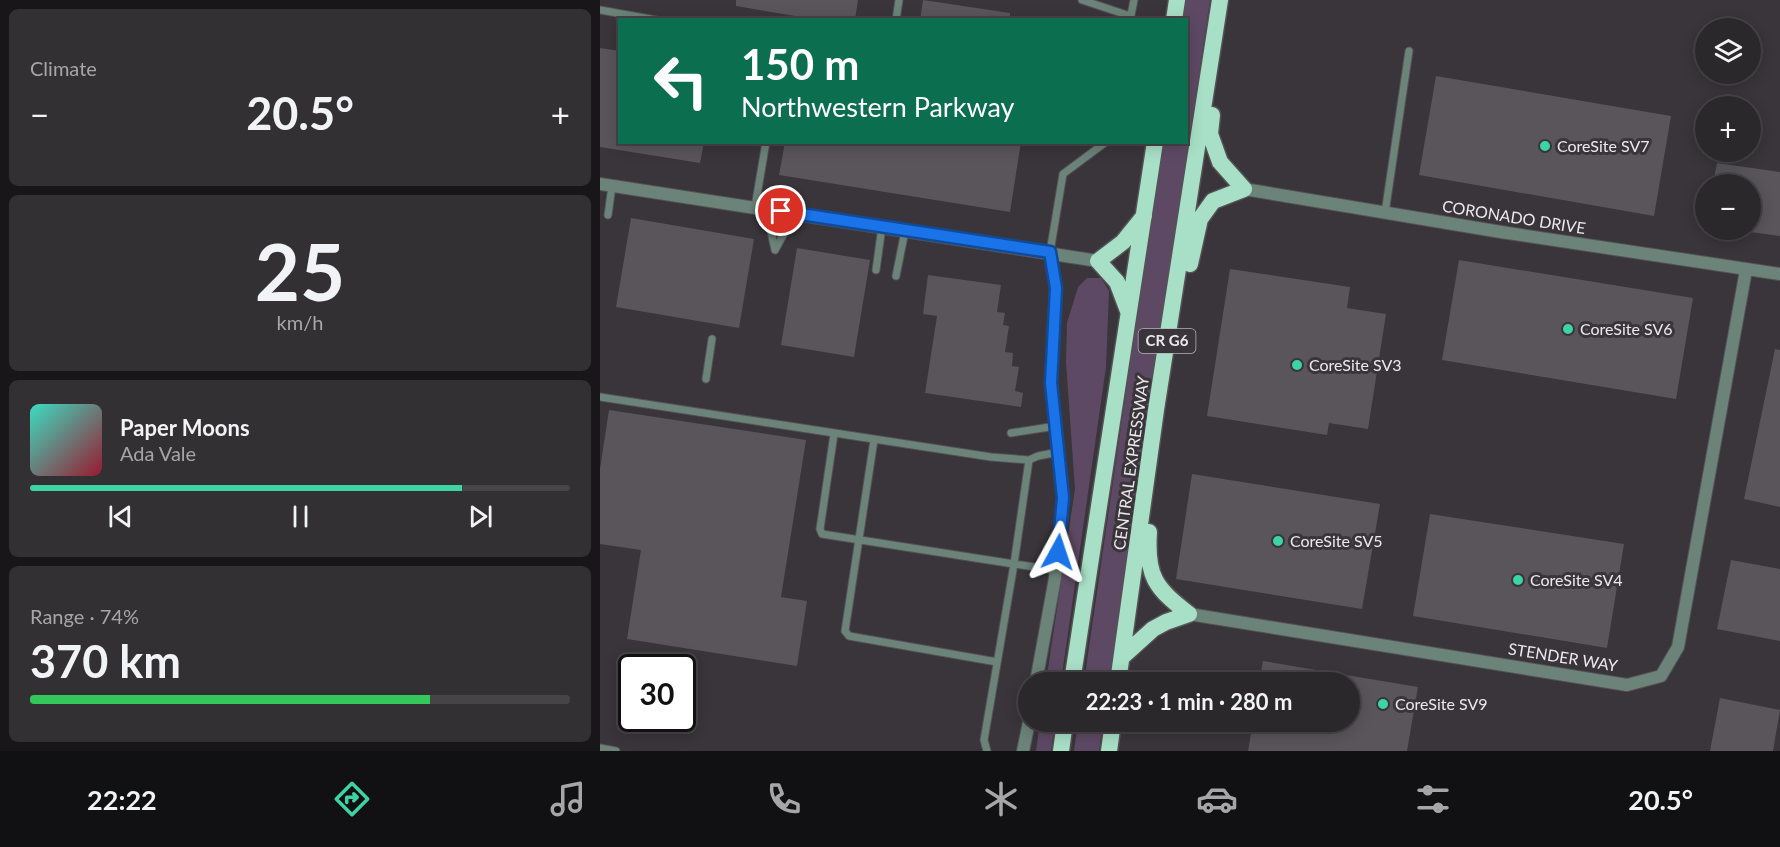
<!DOCTYPE html>
<html lang="en">
<head>
<meta charset="utf-8">
<style>
	:root { --surface:#2b282c; --page:#333034; --text:#f1f3f6; --muted:#a6a6a9; --line:#474448; --accent:#3dd4a3 }
	body { margin:0; font-family:Lato,sans-serif; background:var(--page); color:var(--text); height:100vh; display:flex; flex-direction:column; font-size:22px; white-space:nowrap }
	* { box-sizing:border-box; margin:0 }
	p { font-size:20px; color:var(--muted) }
	.icon { flex:none; width:33px; height:33px; fill:none; stroke:currentColor; stroke-width:2; stroke-linecap:round; stroke-linejoin:round }
	.map { position:relative; flex:1; overflow:hidden }
	.details { display:flex; flex-direction:column; gap:9px; padding:9px; background:#181618; width:600px }
	.details>* { flex:none }
	.guide { position:absolute; left:18px; top:18px; width:570px; height:126px; border-radius:0px; box-shadow:0 3px 15px #0003,0 0 0 2px var(--line); background:#0b6e4f; color:#fff; overflow:hidden }
	.controls { position:absolute; left:1095px; top:18px; display:grid; gap:12px }
	.controls a { display:grid; place-items:center; width:66px; height:66px; border-radius:50%; background:var(--surface); box-shadow:0 3px 15px #0003,0 0 0 2px var(--line); font-size:30px }
	.speed { position:absolute; left:18px; top:654px; display:flex; gap:12px; font-size:30px; font-weight:700; text-align:center }
	.speed>* { display:grid; place-content:center; width:78px; height:78px; border-radius:50%; background:var(--surface); box-shadow:0 3px 15px #0003,0 0 0 2px var(--line); line-height:1 }
	.speed .limit { border:3px solid #111; border-radius:9px; background:#fff; color:#111 }
	.pin { position:absolute; display:grid; place-items:center; width:51px; height:51px; color:#fff; margin:-26px; border:3px solid #fff; border-radius:50%; box-shadow:0 2px 6px #0007 }
	.me { position:absolute; width:66px; margin:-33px; rotate:5deg; stroke-linejoin:round; filter:drop-shadow(0 0 4px #0008) }
	.turn { display:flex; align-items:center; gap:21px; height:126px; padding:0 24px; font-size:27px }
	.turn .icon { width:78px; height:78px; stroke-width:2.5 }
	.turn b { display:block; font-size:42px; line-height:51px }
	.big { font-size:45px; font-weight:700; line-height:1.1 }
	.details .tile { flex:1; display:flex; flex-direction:column; justify-content:center; gap:9px; min-width:0; padding:0 21px; border-radius:9px; background:var(--page) }
	.details .dial { align-items:center; gap:0 }
	.dial b { font-size:78px; line-height:1 }
	.song { display:flex; align-items:center; gap:18px }
	.cover { width:72px; height:72px; border-radius:9px; background:linear-gradient(135deg,hsl(170 70% 55%),hsl(350 70% 35%)) }
	.played { height:6px; border-radius:3px; background:linear-gradient(90deg,var(--accent) 80%,var(--line) 80%) }
	.keys { display:flex; justify-content:space-around; direction:ltr }
	.heat { display:flex; justify-content:space-between; align-items:center; font-size:33px; direction:ltr }
	.charge { height:9px; border-radius:4px; background:linear-gradient(90deg,#34c759 74%,var(--line) 0) }
	.trip { position:absolute; left:418px; top:672px; width:342px; height:60px; border-radius:30px; background:var(--surface); box-shadow:0 3px 15px #0003,0 0 0 2px var(--line); font-weight:700; line-height:60px; text-align:center }
	.menu { display:flex; height:96px; justify-content:space-around; align-items:center; background:#111012; color:var(--muted) }
	.menu .icon { width:42px; height:42px }
	.menu .selected { color:var(--accent) }
	.menu b { font-size:27px; color:var(--text) }
	main { display:flex; flex:1; min-height:0 }
	.map>svg:first-child { display:block }
	.green { fill:#5e4964 }
	.building { fill:#59555b }
	.lines { fill:none; stroke-linecap:round; stroke-linejoin:round }
	.service-casing { stroke:#555256; stroke-width:9 }
	.minor-casing { stroke:#555256; stroke-width:14 }
	.trunk-casing { stroke:#555256; stroke-width:19 }
	.service { stroke:#6b8379; stroke-width:7 }
	.minor { stroke:#6b8379; stroke-width:12 }
	.trunk { stroke:#a8dfc7; stroke-width:16 }
	.route-casing { stroke:#114b97; stroke-width:15 }
	.route { stroke:#1a73e8; stroke-width:10 }
	.poi-dot { fill:#3dd4a3; stroke:#39353a; stroke-width:2 }
	.labels { text-anchor:middle; stroke-width:6; stroke-linejoin:round; paint-order:stroke }
	.shield { fill:#39353a; stroke:#b6b3b7; stroke-width:1.5 }
	.shield-label { font-size:15px; font-weight:bold; fill:#ebe9ec }
	.poi-label { font-size:16px; fill:#ebe9ec; stroke:#39353a; text-anchor:start }
	.street-label { font-size:16px; fill:#ebe9ec; stroke:#39353a }
</style>
</head>
<body>
<main>
<section class="details">
<div class="tile"><p>Climate</p>
<div class="heat"><a>−</a><b class="big">20.5°</b><a>+</a></div>
</div>
<div class="tile dial"><b>25</b><p>km/h</p></div>
<div class="tile">
<div class="song"><i class="cover"></i><div><b>Paper Moons</b><p>Ada Vale</p></div></div>
<div class="played"></div>
<div class="keys"><svg class="icon" aria-label="previous" viewBox="0 0 24 24"><path d="M18 5L8 12l10 7zM5 5v14"/></svg><svg class="icon" aria-label="pause" viewBox="0 0 24 24"><path d="M8 5v14M16 5v14"/></svg><svg class="icon" aria-label="next" viewBox="0 0 24 24"><path d="M6 5l10 7-10 7zM19 5v14"/></svg></div>
</div>
<div class="tile"><p>Range · 74%</p><b class="big">370 km</b><div class="charge"></div></div>
</section>
<div class="map">
<svg width="1180" height="751" viewBox="0 0 1180 751">
	<rect width="100%" height="100%" fill="#39353a"/>
	<path class="green" d="M583,0H610L509,682H484L562,143L586,142V20L580,19Z
		M487,278H501L509,291L506,367L461,682H446L475,489L466,362L467,323L478,287Z
		M440,722H455L451,751H436Z
		M478,722H503L499,751H474Z"/>
	<path class="building" d="M136,0H258L255,20H219L136,6Z
		M323,0L410,13V20H320Z
		M0,48L20,51V142H104L100,163L0,147Z
		M836,76L1071,116L1054,216L819,175Z
		M185,142H421L410,212L179,175Z
		M1117,163L1180,172V236L1150,232V184H1113Z
		M31,218L154,239L139,328L16,307Z
		M197,248L270,260L254,357L181,345Z
		M859,260L1093,298L1076,399L842,360Z
		M630,269L750,287L747,308L786,314L768,429L729,423L727,435L607,416Z
		M328,275L401,285L397,312L405,313L403,325L409,326L405,352L413,353L412,366L419,367L415,391L423,393L421,407L325,393L337,316L323,314Z
		M1175,349L1180,350V507L1144,499Z
		M9,410L206,440L181,597L207,601L197,666L27,639L41,550L0,544V469Z
		M592,474L780,504L762,609L576,579Z
		M830,514L1024,544L1007,648L813,616Z
		M1131,560L1180,569V641L1117,629Z
		M663,661L818,687L807,751H648L653,722H750V682H659Z
		M1120,698L1180,710L1173,751H1110Z"/>
	<g class="lines">
		<defs>
			<path id="service" d="M482,0L530,16
				M0,10L56,20
				M296,20L299,0
				M530,20L534,0
				M155,207L166,142
				M166,209L175,250
				M785,213L809,51
				M8,215L12,186
				M175,250L195,213
				M450,252L463,174L506,142
				M276,270L282,227
				M296,276L305,231
				M106,379L112,339
				M0,397L391,457L429,460L438,456L459,452
				M411,433L456,426
				M234,434L220,529L222,534L414,564L384,740L387,751
				M274,440L245,631L249,636L397,662
				M429,460L414,564L456,570
				M0,748L16,751"/>
			<path id="minor" d="M0,184L498,261
				M644,189L901,232L1180,274
				M589,614L1027,685L1061,676L1078,647L1146,270
				M436,682L455,578L463,498L451,383L456,288L450,252
				M423,751L429,722"/>
			<path id="trunk" d="M574,20L577,0
				M590,264L600,219L613,201L644,189L620,162L610,134L612,115
				M528,311L517,282L498,261L523,242L544,216
				M549,532C546,576 555,588 589,614
				M522,657L553,629L566,622L589,614
				M472,682L555,142
				M518,682L556,410L620,0
				M461,751L465,722
				M509,751L513,722"/>
		</defs>
		<use href="#service" class="service-casing"/>
		<use href="#minor" class="minor-casing"/>
		<use href="#trunk" class="trunk-casing"/>
		<use href="#service" class="service"/>
		<use href="#minor" class="minor"/>
		<use href="#trunk" class="trunk"/>
	</g>
	<g class="lines">
		<defs>
			<path id="route" d="M181,211L450,252L456,288L451,383L463,498L458,552"/>
		</defs>
		<use href="#route" class="route-casing"/>
		<use href="#route" class="route"/>
	</g>
	<g class="poi-dot">
		<circle cx="945" cy="146" r="6"/>
		<circle cx="968" cy="329" r="6"/>
		<circle cx="697" cy="365" r="6"/>
		<circle cx="678" cy="541" r="6"/>
		<circle cx="918" cy="580" r="6"/>
		<circle cx="783" cy="704" r="6"/>
	</g>
	<g class="labels">
		<rect class="shield" x="538.5" y="329" width="57" height="24" rx="4.5"/>
		<g class="shield-label">
			<text x="567" y="346">CR G6</text>
		</g>
		<g class="poi-label">
			<text x="957" y="152">CoreSite SV7</text>
			<text x="980" y="335">CoreSite SV6</text>
			<text x="709" y="371">CoreSite SV3</text>
			<text x="690" y="547">CoreSite SV5</text>
			<text x="930" y="586">CoreSite SV4</text>
			<text x="795" y="710">CoreSite SV9</text>
		</g>
		<g class="street-label">
			<text transform="translate(914 217) rotate(9)" y="6">CORONADO DRIVE</text>
			<text transform="translate(531 463) rotate(-82)" y="6">CENTRAL EXPRESSWAY</text>
			<text transform="translate(963 657) rotate(9)" y="6">STENDER WAY</text>
		</g>
	</g>
</svg>
<div class="controls">
<a><svg class="icon" aria-label="layers" viewBox="0 0 24 24"><path d="M12 4l9 5-9 5-9-5zM3 14l9 5 9-5"/></svg></a>
<a>+</a>
<a>−</a>
</div>
<div class="speed"><div class="limit">30</div></div>
<div class="pin" style="left:181px;top:211px;background:#d93025"><svg class="icon" aria-label="arrive" viewBox="0 0 24 24"><path d="M6 21V4h12l-3 4 3 4H6"/></svg></div>
<svg class="me" style="left:458px;top:552px" viewBox="-20 -20 40 40"><path d="M0-17L14 15 0 8-14 15z" fill="#1a73e8" stroke="#fff" stroke-width="4"/></svg>
<div class="trip">22:23 · 1 min · 280 m</div>
<div class="guide">
<div class="turn"><svg class="icon" aria-label="left" viewBox="0 0 24 24"><path d="M17 20v-9H6M10 6l-5 5 5 5"/></svg><div><b>150 m</b>Northwestern Parkway</div></div>
</div>
</div>
</main>
<nav class="menu">
<b>22:22</b>
<svg class="icon selected" aria-label="directions" viewBox="0 0 24 24"><path d="M12 3l9 9-9 9-9-9zM9 14v-3h6M13 9l2 2-2 2"/></svg>
<svg class="icon" aria-label="music" viewBox="0 0 24 24"><path d="M9 18V5l10-2v13"/><circle cx="6" cy="18" r="3"/><circle cx="16" cy="16" r="3"/></svg>
<svg class="icon" aria-label="phone" viewBox="0 0 24 24"><path d="M5 4h4l2 5-3 2q2 4 5 5l2-3 5 2v4C11 20 4 13 5 4z"/></svg>
<svg class="icon" aria-label="climate" viewBox="0 0 24 24"><path d="M12 3v18M4 7l16 10M4 17L20 7"/></svg>
<svg class="icon" aria-label="car" viewBox="0 0 24 24"><path d="M5 17H2v-5l4-1 3-4h7l3 4 3 1v5h-3M9 17h6M6 11h13"/><circle cx="7" cy="17" r="2"/><circle cx="17" cy="17" r="2"/></svg>
<svg class="icon" aria-label="filters" viewBox="0 0 24 24"><path d="M4 7h16M4 17h16"/><circle cx="9" cy="7" r="2"/><circle cx="15" cy="17" r="2"/></svg>
<b>20.5°</b>
</nav>
</body>
</html>
